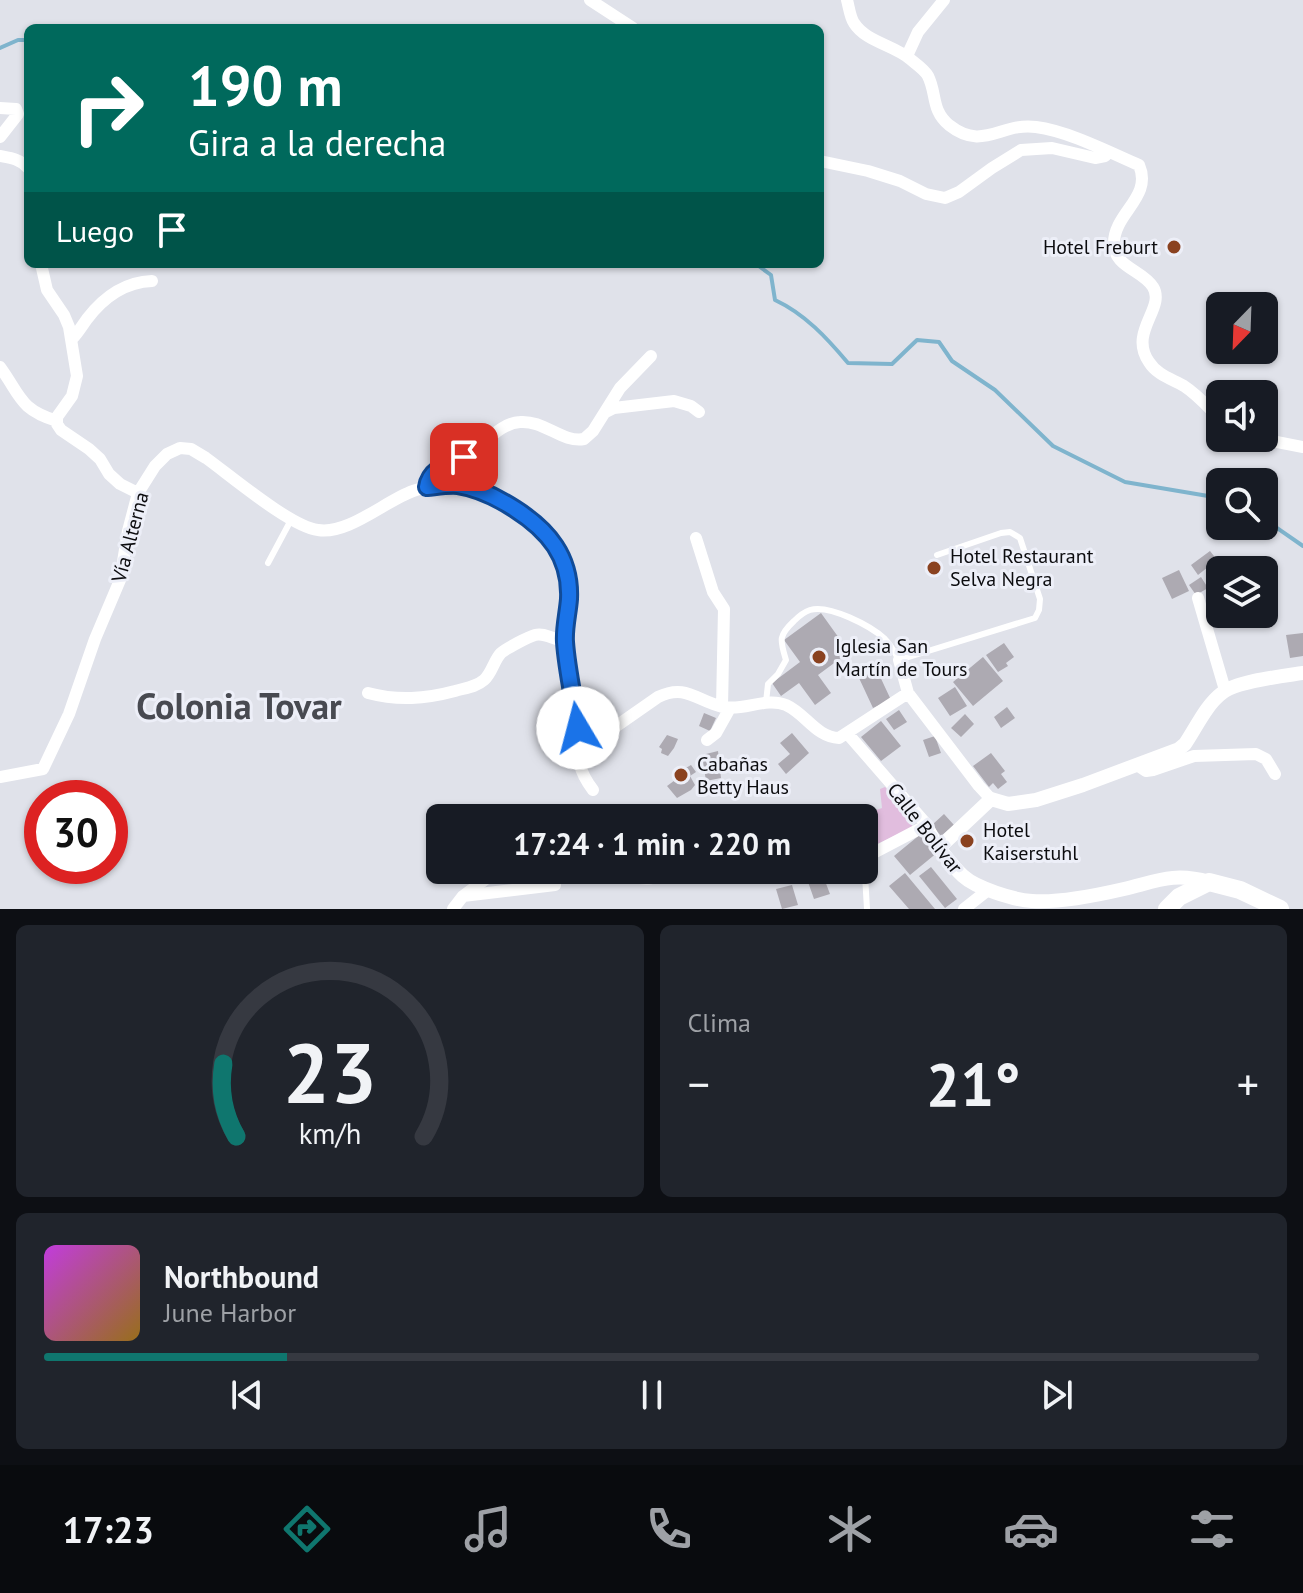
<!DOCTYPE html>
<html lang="es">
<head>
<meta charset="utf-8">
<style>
	:root { --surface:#171b24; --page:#20242c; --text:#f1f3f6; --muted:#9ea1a6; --line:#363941; --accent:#0f766e }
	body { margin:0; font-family:"PT Sans",sans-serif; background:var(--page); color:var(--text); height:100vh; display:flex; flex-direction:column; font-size:30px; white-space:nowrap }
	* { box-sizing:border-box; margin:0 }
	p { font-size:26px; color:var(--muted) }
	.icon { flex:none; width:44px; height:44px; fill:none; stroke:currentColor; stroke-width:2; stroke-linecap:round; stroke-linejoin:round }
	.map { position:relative; height:909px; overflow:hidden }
	.details { display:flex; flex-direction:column; gap:16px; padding:16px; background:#0d0f14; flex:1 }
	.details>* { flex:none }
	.guide { position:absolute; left:24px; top:24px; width:800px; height:244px; border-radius:12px; box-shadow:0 2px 6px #0004; background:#00695c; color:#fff; overflow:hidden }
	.needle { width:52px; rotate:203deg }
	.tools { position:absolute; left:1206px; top:292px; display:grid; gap:16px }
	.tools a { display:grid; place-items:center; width:72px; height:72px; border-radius:12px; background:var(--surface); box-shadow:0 2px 6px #0004; font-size:40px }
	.speed { position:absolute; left:24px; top:780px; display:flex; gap:16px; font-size:40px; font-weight:700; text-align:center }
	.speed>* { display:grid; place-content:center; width:104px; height:104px; border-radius:50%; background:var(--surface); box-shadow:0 2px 6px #0004; line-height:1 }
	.speed .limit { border:12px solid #d22; background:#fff; color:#111 }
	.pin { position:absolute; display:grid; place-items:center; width:68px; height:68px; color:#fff; margin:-34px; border-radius:16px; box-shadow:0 4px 12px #0006 }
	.me { position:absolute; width:88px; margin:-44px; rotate:352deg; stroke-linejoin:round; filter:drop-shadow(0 0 6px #0008) }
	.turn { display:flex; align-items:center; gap:28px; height:168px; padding:0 32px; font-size:36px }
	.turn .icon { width:104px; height:104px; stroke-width:2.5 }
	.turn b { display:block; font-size:56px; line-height:68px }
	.then { display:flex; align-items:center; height:76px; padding:0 32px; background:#0003; gap:16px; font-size:30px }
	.big { font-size:60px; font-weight:700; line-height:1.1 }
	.details .card { flex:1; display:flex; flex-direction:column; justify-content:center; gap:12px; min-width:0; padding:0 28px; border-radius:12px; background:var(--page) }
	.details .dial { align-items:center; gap:0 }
	.dial svg { height:208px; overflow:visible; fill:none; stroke:var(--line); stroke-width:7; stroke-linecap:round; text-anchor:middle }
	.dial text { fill:var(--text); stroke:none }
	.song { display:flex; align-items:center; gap:24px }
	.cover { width:96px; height:96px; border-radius:12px; background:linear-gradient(135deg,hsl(290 70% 55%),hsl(40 70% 35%)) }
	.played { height:8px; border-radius:4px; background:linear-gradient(90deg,var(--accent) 20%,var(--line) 20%) }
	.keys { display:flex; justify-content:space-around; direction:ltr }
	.heat { display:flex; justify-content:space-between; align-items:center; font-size:44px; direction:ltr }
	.details .tiles { flex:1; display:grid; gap:16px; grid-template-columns:1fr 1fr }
	.card:last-child { grid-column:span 2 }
	.trip { position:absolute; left:426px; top:804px; width:452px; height:80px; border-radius:12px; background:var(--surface); box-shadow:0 2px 6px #0004; font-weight:700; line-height:80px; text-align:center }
	.tab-bar { display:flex; height:128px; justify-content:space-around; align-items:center; background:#090b0e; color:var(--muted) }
	.tab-bar .icon { width:56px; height:56px }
	.tab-bar .active { color:var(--accent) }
	.tab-bar b { font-size:36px; color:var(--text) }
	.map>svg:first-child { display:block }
	.green { fill:#e1bdde }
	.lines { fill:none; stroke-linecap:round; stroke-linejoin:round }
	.stream { stroke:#7fb4cd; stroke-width:4 }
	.building { fill:#adaab2 }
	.service { stroke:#fff; stroke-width:6 }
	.minor { stroke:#fff; stroke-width:12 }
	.tertiary { stroke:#fff; stroke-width:14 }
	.primary { stroke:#fff; stroke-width:18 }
	.route-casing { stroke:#114b97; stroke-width:20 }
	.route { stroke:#1a73e8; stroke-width:14 }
	.poi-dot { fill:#8a4220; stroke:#edeff8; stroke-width:3 }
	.labels { text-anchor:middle; stroke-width:6; stroke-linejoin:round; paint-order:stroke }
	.poi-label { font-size:20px; fill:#0c0c0f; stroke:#edeff8; text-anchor:start }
	.street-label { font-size:20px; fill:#0c0c0f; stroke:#edeff8 }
	.town-label { font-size:36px; font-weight:bold; fill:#484a51; stroke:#edeff8 }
</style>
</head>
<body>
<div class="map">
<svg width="1303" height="909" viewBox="0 0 1303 909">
	<rect width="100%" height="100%" fill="#e0e2ea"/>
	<path class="green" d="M885,787L912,817V828L864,850V818H832L829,815L844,804C858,818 865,814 882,808L880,789Z"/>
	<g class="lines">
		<path class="stream" d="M0,48L18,40H28
			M756,264L771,275L775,300C805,314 827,338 848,363L892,364L917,340L939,342L952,361L995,390L1053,446L1125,482L1214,497L1220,500
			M1264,519L1303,546"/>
	</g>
	<path class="building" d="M1210,551L1225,570H1220V580L1218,582L1208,567L1198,575L1191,565Z
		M1179,570L1189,591L1172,599L1162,578Z
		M1201,577L1208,588L1196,595L1189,585Z
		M821,613L849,652L818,675L831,693L815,705L799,683L781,696L772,683L800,662L784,640Z
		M1303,633V656L1290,658L1286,635Z
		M1004,643L1014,657L1006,663L1008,666L998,672L986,655Z
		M983,657L1003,681L973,706L953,682Z
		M877,670L891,700L873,708L859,678Z
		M955,687L967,706L950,716L938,698Z
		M1007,707L1015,718L1001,728L994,717Z
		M899,710L907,722L894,730L886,719Z
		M704,713L716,718L710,731L699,726Z
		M965,714L974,724L961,737L951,728Z
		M881,721L901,746L881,761L861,737Z
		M792,733L809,753L786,774L778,764L790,754L780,743Z
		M667,735L678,739L674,748L668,756L661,753L662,749L659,747Z
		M935,736L941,753L929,757L923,740Z
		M718,751L721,778L706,781L702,755Z
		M991,753L1005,771L1001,774L1007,782L998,789L993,783L989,787L973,766Z
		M691,765L696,772L690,776L695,785L691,790L677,798L667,786L686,772L684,769Z
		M944,814L954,825L941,836L932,825Z
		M922,833L938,852L910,875L894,856Z
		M931,867L957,899L945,908L919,876Z
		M822,873L830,894L814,899L807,879Z
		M905,873L935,909H909L889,886Z
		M792,885L798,905L782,909L776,889Z"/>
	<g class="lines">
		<path class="service" d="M268,563L291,520
			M766,702L768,684L778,674L786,660C780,640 778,636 794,621C798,617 804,612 810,610C829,604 871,626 885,639C891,645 895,653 899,660L1035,618L1039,610L1040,599L1020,538L1010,532L1001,533L937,555
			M864,858L867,909"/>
		<path class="minor" d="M590,0L633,28
			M847,0C849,7 850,17 854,23C866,42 894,45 910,59C916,64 925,70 928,76C937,94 931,110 949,125C983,152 1001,122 1036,127C1068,131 1109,152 1139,165C1153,197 1114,213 1114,243C1113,267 1143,270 1153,287C1166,308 1128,332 1149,362C1157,375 1172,379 1184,386C1198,395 1209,408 1220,419
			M907,56L918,32L944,0
			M0,108L16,109L18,114L0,137
			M0,156C11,158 20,159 28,168
			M820,161L868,171L900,181L926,194L945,198L959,192L992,168L1021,150L1052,148L1095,158L1105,156L1109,152
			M41,264L47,290L64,315L69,327L77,376L72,396L57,417V424L61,430L89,449L100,459L109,474L120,484L138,493
			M72,339C78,333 82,326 87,319C103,298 125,282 152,281
			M0,367C21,396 19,409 57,421
			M606,412L614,408L674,401L691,406L699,412
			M1256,438L1303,447
			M427,487C428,480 430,476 435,471C444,464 458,461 468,454C484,445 500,423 520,422C544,420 562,443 584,439L593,431L620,388L651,356
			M696,538L713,592L724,609L722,707
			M1198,598L1225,690
			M899,660L908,693L979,786L991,799
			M368,693C398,701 425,699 455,691C465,688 476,687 484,680C492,673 494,660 501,653C507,648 528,637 535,635C545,632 555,641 565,641
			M847,733L927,825L939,848
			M583,735C574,756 580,773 593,790
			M707,740L716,733L730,708
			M1137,765L1146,771L1153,770L1194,756L1256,754L1266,759L1275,774
			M0,777L43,769L69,714L95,639L120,580L128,531L138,493L155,466L167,454L180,448L191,449L206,458C231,476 291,527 318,530C348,535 385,501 413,491C443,480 468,486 495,498C537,517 567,546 569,594C569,610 564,627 565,643C568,671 573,700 578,728C586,739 593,739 605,734L658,697C687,683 697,702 724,707C744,711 766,697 786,705C806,714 816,737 839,738L908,693
			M864,858L927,825
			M624,870C640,885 661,877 679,870
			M463,896L555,885
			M453,909L463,896L498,870
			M964,909L988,890"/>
		<path class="tertiary" d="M1209,882C1174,872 1157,881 1124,889C1098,895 1058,903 1032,901C1014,900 976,888 963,876C954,868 946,857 939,848L991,799L1008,804L1036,800L1083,785L1179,749L1185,744C1196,728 1206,705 1222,693C1236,681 1284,676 1303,673"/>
		<path class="primary" d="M1167,909L1179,897L1209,882L1240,890L1280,909"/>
	</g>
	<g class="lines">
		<defs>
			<path id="route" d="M464,457C449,464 430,468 427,487C437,486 449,484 458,485C478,488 498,498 515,509C548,530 571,557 569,599C568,613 564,628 565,642C567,671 574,699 578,728"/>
		</defs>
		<use href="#route" class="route-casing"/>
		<use href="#route" class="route"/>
	</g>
	<g class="poi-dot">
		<circle cx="1174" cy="247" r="8"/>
		<circle cx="934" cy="568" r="8"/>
		<circle cx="819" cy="657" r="8"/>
		<circle cx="681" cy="775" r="8"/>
		<circle cx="967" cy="841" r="8"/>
	</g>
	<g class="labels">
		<g class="poi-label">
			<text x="1158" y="254" text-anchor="end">Hotel Freburt</text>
			<text x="950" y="563">Hotel Restaurant<tspan x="950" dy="23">Selva Negra</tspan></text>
			<text x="835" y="653">Iglesia San<tspan x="835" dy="23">Martín de Tours</tspan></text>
			<text x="697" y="771">Cabañas<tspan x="697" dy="23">Betty Haus</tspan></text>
			<text x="983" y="837">Hotel<tspan x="983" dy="23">Kaiserstuhl</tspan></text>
		</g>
		<g class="street-label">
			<text transform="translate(130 537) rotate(-75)" y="7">Vía Alterna</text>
			<text transform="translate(925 828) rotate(52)" y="7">Calle Bolívar</text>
		</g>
		<g class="town-label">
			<text x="239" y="719">Colonia Tovar</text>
		</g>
	</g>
</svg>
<div class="tools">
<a><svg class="needle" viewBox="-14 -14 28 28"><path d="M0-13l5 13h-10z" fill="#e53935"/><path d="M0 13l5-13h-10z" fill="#9ea1a6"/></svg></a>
<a><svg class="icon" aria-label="sound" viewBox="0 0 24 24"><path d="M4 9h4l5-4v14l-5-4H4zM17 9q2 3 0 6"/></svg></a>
<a><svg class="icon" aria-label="search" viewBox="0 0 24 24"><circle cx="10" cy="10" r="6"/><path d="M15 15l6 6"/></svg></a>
<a><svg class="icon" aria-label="layers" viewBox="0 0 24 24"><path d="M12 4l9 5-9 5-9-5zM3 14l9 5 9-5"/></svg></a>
</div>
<div class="speed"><div class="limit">30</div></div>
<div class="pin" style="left:464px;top:457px;background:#d93025"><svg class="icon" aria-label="arrive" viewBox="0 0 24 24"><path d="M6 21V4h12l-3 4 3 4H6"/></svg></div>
<svg class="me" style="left:578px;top:728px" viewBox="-20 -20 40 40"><circle r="19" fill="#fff"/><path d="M0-13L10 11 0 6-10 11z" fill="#1a73e8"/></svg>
<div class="trip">17:24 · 1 min · 220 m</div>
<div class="guide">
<div class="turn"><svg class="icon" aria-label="right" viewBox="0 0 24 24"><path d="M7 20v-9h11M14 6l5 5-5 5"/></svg><div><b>190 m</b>Gira a la derecha</div></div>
<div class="then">Luego<svg class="icon" aria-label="arrive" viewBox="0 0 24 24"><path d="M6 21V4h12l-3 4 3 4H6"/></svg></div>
</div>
</div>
<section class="details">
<div class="tiles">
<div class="card dial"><svg viewBox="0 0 100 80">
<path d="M14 69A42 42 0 1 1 86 69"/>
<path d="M14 69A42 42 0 0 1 9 41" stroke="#0f766e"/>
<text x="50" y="56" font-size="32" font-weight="700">23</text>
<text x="50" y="72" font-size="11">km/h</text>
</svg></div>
<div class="card"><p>Clima</p>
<div class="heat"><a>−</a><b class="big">21°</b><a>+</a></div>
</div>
<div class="card">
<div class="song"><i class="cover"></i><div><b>Northbound</b><p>June Harbor</p></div></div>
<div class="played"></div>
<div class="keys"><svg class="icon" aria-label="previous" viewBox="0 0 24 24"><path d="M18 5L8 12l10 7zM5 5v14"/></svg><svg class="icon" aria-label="pause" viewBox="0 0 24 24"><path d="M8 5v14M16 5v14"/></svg><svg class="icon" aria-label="next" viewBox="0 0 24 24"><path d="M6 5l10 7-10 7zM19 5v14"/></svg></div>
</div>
</div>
</section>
<nav class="tab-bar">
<b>17:23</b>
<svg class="icon active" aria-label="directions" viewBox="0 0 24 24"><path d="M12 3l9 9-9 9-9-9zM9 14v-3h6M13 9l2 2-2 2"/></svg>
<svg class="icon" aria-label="music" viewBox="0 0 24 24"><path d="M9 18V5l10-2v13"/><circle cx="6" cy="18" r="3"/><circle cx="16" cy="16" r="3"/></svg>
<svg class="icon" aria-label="phone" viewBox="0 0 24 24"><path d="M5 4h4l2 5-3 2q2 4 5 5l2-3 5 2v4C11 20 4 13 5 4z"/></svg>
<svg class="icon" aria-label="climate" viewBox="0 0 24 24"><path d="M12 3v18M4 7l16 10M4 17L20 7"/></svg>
<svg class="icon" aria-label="car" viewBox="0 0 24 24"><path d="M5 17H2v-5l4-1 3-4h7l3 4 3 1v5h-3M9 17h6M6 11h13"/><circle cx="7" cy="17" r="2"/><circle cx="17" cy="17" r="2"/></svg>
<svg class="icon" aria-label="filters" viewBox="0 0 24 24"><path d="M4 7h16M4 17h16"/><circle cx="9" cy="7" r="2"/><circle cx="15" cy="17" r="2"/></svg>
</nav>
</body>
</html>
